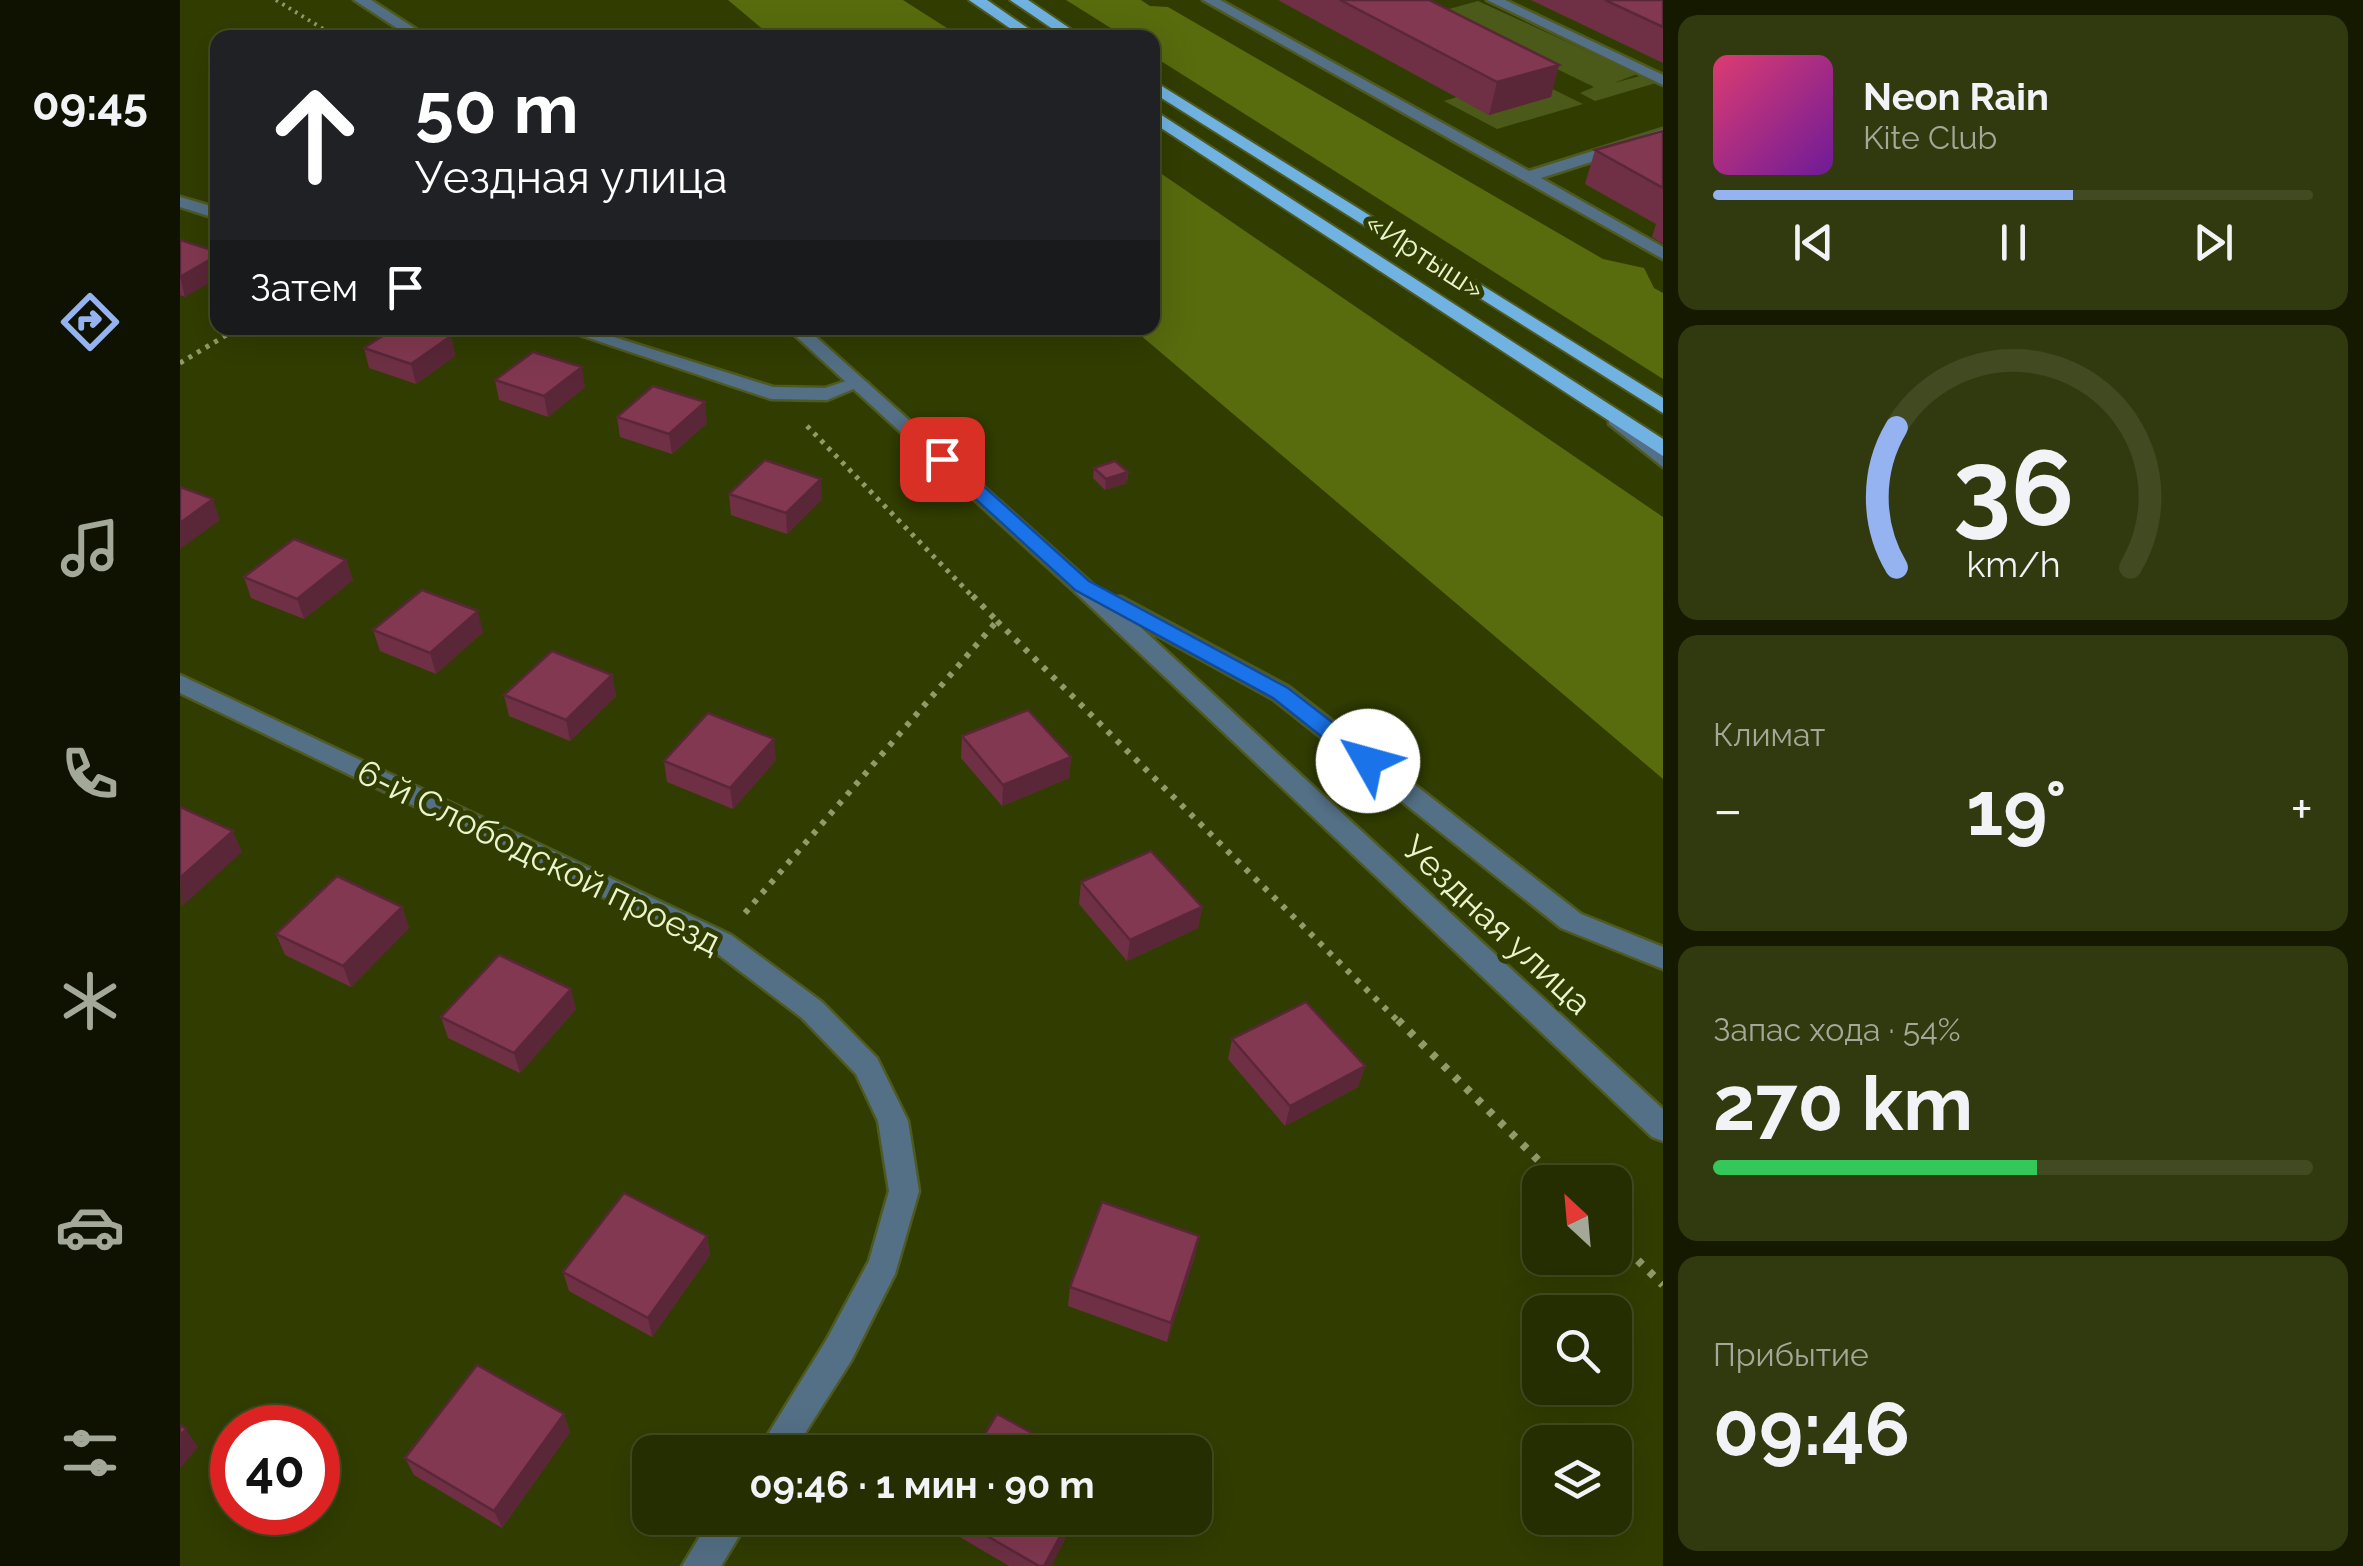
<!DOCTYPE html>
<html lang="ru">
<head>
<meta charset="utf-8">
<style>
	:root { --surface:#252e00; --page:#313a0f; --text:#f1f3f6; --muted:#a3a899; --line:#424a22; --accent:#95b2f1 }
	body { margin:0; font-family:Raleway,sans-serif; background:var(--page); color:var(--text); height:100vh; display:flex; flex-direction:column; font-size:38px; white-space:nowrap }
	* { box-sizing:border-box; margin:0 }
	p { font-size:32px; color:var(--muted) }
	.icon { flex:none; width:55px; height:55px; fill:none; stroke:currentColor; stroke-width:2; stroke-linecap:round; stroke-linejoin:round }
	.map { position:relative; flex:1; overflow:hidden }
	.panel { display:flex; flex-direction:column; gap:15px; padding:15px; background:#141900; width:700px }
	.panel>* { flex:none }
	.top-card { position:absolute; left:30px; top:30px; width:950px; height:305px; border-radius:20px; box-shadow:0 10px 40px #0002,0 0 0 2px var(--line); background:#202124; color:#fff; overflow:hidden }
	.needle { width:65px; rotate:334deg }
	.tools { position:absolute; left:1342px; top:1165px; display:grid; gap:20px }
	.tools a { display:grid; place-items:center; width:110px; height:110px; border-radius:20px; background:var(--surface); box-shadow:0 10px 40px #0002,0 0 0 2px var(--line); font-size:50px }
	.speed { position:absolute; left:30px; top:1405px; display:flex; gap:20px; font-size:50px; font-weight:700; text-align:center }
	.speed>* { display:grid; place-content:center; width:130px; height:130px; border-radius:50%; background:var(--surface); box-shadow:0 10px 40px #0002,0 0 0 2px var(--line); line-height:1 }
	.speed .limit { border:15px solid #d22; background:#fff; color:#111 }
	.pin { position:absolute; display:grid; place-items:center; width:85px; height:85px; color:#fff; margin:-42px; border-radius:20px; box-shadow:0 5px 15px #0006 }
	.me { position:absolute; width:110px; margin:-55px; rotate:308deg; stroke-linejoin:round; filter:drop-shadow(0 0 8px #0008) }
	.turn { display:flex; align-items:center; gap:35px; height:210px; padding:0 40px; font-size:45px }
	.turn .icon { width:130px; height:130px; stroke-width:2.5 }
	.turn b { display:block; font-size:70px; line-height:85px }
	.then { display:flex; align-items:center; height:95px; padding:0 40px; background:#0003; gap:20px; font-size:38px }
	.big { font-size:75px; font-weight:700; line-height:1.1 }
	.panel .tile { flex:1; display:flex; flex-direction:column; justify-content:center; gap:15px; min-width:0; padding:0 35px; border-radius:20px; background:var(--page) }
	.panel .dial { align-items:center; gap:0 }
	.dial svg { height:260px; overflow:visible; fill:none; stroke:var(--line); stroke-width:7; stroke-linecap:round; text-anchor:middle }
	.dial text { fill:var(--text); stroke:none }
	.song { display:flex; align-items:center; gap:30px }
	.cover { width:120px; height:120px; border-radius:15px; background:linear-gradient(135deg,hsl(340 70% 55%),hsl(280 70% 35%)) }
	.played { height:10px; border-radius:5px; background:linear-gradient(90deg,var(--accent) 60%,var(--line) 60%) }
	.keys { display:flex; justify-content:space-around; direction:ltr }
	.heat { display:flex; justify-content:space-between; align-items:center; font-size:55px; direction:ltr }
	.charge { height:15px; border-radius:8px; background:linear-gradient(90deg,#34c759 54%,var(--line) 0) }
	.trip { position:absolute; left:452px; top:1435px; width:580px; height:100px; border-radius:20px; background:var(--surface); box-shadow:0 10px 40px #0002,0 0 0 2px var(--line); font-weight:700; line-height:100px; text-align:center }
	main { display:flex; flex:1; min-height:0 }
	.tab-bar { display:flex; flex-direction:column; width:180px; justify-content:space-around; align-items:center; background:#0f1200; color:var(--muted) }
	.tab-bar .icon { width:70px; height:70px }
	.tab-bar .on { color:var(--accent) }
	.tab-bar b { font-size:45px; color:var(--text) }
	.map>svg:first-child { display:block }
	.green { fill:#4b5a18 }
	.forest { fill:#586b0d }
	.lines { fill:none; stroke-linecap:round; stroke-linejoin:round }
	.service-casing { stroke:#4e5a21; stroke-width:5 }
	.minor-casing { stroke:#4e5a21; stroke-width:5 }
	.tertiary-casing { stroke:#4e5a21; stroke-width:5 }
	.trunk-casing { stroke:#4e5a21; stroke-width:4 }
	.path-far3 { stroke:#8f9b69; stroke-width:4; stroke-dasharray:2.5 5; stroke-linecap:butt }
	.path-far2 { stroke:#8f9b69; stroke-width:5; stroke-dasharray:4 6; stroke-linecap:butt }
	.path-far1 { stroke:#8f9b69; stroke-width:6; stroke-dasharray:5 8; stroke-linecap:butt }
	.path { stroke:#8f9b69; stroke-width:8; stroke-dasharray:6 10; stroke-linecap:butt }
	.service { fill:#547086; fill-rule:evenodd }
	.minor { fill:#547086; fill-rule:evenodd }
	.tertiary { fill:#547086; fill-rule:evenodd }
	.trunk { fill:#70b2e2; fill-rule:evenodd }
	.wall { fill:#6f3045 }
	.shaded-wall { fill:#5a2738 }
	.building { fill:#813850; stroke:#5a2738; stroke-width:2.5 }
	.route { fill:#1a73e8; stroke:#114b97; stroke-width:2.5 }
	.labels { text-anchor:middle; stroke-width:10; stroke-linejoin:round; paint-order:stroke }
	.far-street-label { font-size:30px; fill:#e9f5ce; stroke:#313d00 }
	.street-label { font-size:35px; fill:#e9f5ce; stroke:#313d00 }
</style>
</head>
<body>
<main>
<nav class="tab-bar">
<b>09:45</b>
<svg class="icon on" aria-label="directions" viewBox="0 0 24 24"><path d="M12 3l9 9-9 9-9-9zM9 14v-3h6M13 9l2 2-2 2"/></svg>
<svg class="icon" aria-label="music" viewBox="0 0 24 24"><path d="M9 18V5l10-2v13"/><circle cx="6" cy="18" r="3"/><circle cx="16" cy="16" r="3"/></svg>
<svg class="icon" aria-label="phone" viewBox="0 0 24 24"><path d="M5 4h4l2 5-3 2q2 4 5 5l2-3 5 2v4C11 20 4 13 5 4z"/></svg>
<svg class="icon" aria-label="climate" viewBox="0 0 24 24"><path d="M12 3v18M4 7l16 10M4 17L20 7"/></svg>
<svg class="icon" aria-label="car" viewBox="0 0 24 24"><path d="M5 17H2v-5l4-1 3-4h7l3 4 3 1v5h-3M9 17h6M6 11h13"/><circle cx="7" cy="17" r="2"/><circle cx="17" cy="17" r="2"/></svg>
<svg class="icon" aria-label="filters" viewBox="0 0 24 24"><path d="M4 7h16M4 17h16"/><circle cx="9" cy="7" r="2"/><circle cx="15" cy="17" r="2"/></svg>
</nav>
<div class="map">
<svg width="1483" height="1566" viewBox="0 0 1483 1566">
	<rect width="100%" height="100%" fill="#313d00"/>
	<path class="green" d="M1298,1L1457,74L1434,83L1460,76L1476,83L1415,101L1400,93L1414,87L1334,48L1247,15Z
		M1348,77L1403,104L1317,129L1264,101L1277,97L1309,115Z"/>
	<path class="forest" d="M548,0H723L781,37H592Z
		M886,0H961L970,6L988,7L1423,259L1464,268L1474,288L1483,293V379L973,56L972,38L945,37Z
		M973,168L1483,517V779L952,328H972Z"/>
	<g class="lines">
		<defs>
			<path id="service" d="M1023,0H1040L1349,171L1483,129V139L1361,178L1483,247V259Z
				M1307,0H1325L1483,75V85Z"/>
			<path id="minor" d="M0,197L38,208V219L0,207Z
				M379,328H405L593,387L645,388L678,377L688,383L647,400L591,399Z
				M0,675L551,935L642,1002L697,1058L728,1121L739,1191L715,1274L671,1361L613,1452H577L647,1339L689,1261L709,1191L698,1121L676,1074L622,1018L531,949L0,693Z
				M531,1518H570L541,1566H502Z"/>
			<path id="tertiary" d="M174,0H191L250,38H232Z
				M607,328H626L927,597H941L1109,687L1401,914L1483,947V969L1381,928L1093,699L957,624L1483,1109V1141L1472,1137L894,591Z
				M1436,414L1483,450V467L1429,424V416Z"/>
			<path id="trunk" d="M789,0H807L862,38H844Z
				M830,0H848L904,38H886Z
				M972,80L1483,398V413L972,92Z
				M972,109L1483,439V456L972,122Z"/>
		</defs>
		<use href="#service" class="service-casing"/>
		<use href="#minor" class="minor-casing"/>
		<use href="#tertiary" class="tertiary-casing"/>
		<use href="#trunk" class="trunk-casing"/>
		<path class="path-far3" d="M96,0L158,38"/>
		<path class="path-far2" d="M0,363L58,328
			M627,426L793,597"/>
		<path class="path-far1" d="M817,621L1220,1023
			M565,913L817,621L791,594"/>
		<path class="path" d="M1218,1020L1380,1182
			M1435,1238L1483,1285"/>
		<use href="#service" class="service"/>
		<use href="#minor" class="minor"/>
		<use href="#tertiary" class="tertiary"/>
		<use href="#trunk" class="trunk"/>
	</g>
	<path class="wall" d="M1098,0H1249L1371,97L1309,115Z
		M1351,0H1483V63Z
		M1483,131V244L1472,237L1476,224L1405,184L1415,150Z
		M0,240L5,297L0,295Z
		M116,328H152L140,336Z
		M271,336L275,356L236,384L189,368L184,348Z
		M315,380L405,387L368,417L319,400Z
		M437,417L527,423L492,454L440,437Z
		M914,468L948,472L947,483L925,490L913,478Z
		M549,494L642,499L607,534L551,515Z
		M166,560L173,580L124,619L71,598L64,577Z
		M193,630L303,632L256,674L200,651Z
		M432,675L436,696L390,741L329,716L324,695Z
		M782,736L891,757L889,778L822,806L781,758Z
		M596,760L553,809L487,782L484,761Z
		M901,882L1022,907L1018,928L947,961L899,904Z
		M222,907L229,928L171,987L105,955L96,934Z
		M396,1009L340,1073L268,1038L261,1017Z
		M1052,1039L1185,1066L1178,1087L1105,1126L1048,1059Z
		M527,1236L530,1255L472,1337L389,1291L383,1272Z
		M1015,1256L987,1342L888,1306L890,1287Z
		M390,1432L322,1528L234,1475L225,1458Z
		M761,1518H896L871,1566H829L761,1526Z"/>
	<path class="shaded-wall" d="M1379,65L1371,97L1309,115L1317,82Z
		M38,255V278L5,297L0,277Z
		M138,328H152L140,336Z
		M271,336L275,356L236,384L231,364Z
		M402,367L405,387L368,417L364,396Z
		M525,402L527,423L492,454L489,434Z
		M948,472L947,483L925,490L926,479Z
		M641,479L642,499L607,534L606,513Z
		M33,499L40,520L0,549V523Z
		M166,560L173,580L124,619L117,599Z
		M298,611L303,632L256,674L250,653Z
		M432,675L436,696L390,741L386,720Z
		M594,739L596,760L553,809L550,788Z
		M891,757L889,778L822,806L823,785Z
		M53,831L62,852L1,907L0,878Z
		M222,907L229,928L171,987L163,966Z
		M1022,907L1018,928L947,961L950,940Z
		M391,989L396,1009L340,1073L334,1053Z
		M1185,1066L1178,1087L1105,1126L1110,1106Z
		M527,1236L530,1255L472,1337L468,1318Z
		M1019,1236L1015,1256L987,1342L991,1323Z
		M384,1414L390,1432L322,1528L314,1511Z
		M6,1429L18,1447L0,1469V1436Z
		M890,1518H896L871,1566H864Z"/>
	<path class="building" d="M1160,0H1249L1379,65L1317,82Z
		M1425,0H1483V27Z
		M1483,131V188L1415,150Z
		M0,240L38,252V255L0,277Z
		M215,328H244L271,336L231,364L184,348Z
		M353,352L402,367L364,396L315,380Z
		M473,386L525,402L489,434L437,417Z
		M585,460L641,479L606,513L549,494Z
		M935,461L948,472L926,479L914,468Z
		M0,487L33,499L0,523Z
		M114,539L166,560L117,599L64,577Z
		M242,590L298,611L250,653L193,630Z
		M372,651L432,675L386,720L324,695Z
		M848,710L891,757L823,785L782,736Z
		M528,713L594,739L550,788L484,761Z
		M0,807L53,831L0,878Z
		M971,851L1022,907L950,940L901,882Z
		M157,876L222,907L163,966L96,934Z
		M319,955L391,989L334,1053L261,1017Z
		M1126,1002L1185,1066L1110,1106L1052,1039Z
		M444,1193L527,1236L468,1318L383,1272Z
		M922,1202L1019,1236L991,1323L890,1287Z
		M297,1365L384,1414L314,1511L225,1458Z
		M817,1414L887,1452H794Z
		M0,1425L6,1429L0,1436Z
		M776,1518H890L864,1566H859Z"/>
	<path class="route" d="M756,455H769L909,581L1108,688L1196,756V767H1180L1093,698L895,590L756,463Z"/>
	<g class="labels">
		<g class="far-street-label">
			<text transform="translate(1245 256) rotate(33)" y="10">«Иртыш»</text>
		</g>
		<g class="street-label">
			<text transform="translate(359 857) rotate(26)" y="12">6-й Слободской проезд</text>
			<text transform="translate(1317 925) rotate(43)" y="12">Уездная улица</text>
		</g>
	</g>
</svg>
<div class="tools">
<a><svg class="needle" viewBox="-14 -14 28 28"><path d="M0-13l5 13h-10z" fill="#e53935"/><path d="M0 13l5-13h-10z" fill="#a3a899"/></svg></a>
<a><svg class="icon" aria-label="search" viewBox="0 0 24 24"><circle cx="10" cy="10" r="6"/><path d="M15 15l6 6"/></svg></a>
<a><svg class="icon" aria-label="layers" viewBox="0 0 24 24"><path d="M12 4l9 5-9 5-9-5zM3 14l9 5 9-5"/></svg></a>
</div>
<div class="speed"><div class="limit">40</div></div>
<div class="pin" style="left:762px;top:459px;background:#d93025"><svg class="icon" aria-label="arrive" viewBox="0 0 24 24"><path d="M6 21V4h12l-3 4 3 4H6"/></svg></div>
<svg class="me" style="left:1188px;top:761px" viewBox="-20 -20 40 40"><circle r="19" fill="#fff"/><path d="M0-13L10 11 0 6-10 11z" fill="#1a73e8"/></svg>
<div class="trip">09:46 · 1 мин · 90 m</div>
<div class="top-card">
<div class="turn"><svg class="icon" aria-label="ahead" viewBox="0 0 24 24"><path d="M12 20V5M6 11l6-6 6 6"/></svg><div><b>50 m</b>Уездная улица</div></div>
<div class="then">Затем<svg class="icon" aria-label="arrive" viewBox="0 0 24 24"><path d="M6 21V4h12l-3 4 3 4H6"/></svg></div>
</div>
</div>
<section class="panel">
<div class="tile">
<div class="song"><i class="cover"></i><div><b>Neon Rain</b><p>Kite Club</p></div></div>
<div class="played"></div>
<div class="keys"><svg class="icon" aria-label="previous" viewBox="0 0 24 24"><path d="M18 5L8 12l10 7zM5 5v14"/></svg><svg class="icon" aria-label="pause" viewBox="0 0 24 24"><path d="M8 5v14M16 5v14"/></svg><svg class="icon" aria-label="next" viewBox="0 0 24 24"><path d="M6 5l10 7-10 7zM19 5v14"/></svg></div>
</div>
<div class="tile dial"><svg viewBox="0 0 100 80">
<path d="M14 69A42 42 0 1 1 86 69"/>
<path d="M14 69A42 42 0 0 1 14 26" stroke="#95b2f1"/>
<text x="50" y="56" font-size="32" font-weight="700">36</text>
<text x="50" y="72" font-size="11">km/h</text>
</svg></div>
<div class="tile"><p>Климат</p>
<div class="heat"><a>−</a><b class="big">19°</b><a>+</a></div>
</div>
<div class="tile"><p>Запас хода · 54%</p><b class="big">270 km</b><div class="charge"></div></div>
<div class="tile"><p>Прибытие</p><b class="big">09:46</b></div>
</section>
</main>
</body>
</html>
